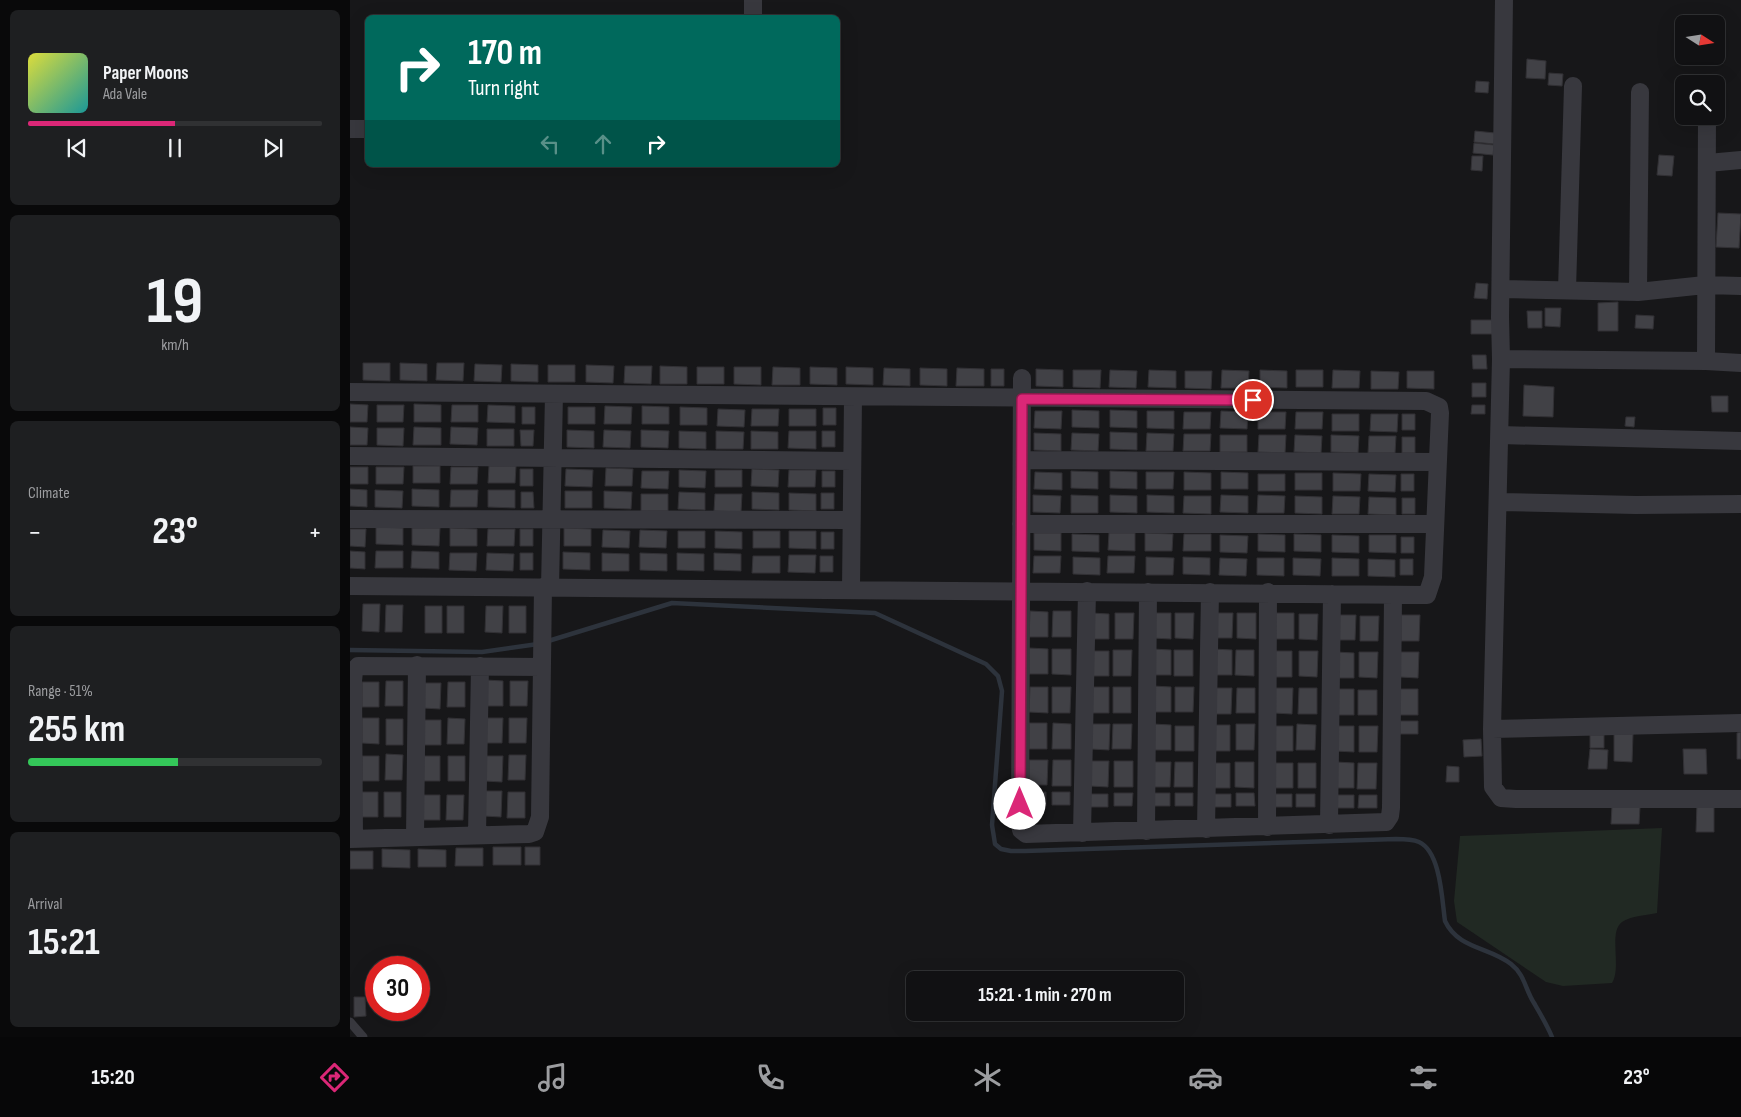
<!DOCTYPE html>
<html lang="en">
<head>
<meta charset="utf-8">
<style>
	:root { --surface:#111113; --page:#1e1f21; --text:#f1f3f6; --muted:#9c9da0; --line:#303133; --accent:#db2777 }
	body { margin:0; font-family:"Sofia Sans Condensed",sans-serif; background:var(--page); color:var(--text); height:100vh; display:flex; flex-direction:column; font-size:19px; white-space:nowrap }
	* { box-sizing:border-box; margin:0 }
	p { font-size:16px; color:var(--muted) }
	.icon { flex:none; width:28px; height:28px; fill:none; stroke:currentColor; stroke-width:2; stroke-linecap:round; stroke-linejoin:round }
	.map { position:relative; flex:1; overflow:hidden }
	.side { display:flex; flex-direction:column; gap:10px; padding:10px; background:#09090a; width:350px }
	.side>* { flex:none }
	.hud { position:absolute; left:15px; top:15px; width:475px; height:152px; border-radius:8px; box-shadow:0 5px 20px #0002,0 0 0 1px var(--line); background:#00695c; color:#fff; overflow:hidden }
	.needle { width:32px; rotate:102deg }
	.fabs { position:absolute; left:1325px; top:15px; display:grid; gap:10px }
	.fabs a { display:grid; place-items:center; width:50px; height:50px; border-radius:8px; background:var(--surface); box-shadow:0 5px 20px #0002,0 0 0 1px var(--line); font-size:25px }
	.speed { position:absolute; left:15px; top:956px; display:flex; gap:10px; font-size:25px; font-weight:700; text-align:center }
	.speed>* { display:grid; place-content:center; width:65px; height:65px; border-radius:50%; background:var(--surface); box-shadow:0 5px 20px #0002,0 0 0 1px var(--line); line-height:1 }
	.speed .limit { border:8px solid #d22; background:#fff; color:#111 }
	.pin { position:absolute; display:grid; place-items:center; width:42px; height:42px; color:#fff; margin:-21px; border:2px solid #fff; border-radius:50%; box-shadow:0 1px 5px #0007 }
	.me { position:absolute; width:55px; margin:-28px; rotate:0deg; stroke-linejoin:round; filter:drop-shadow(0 0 4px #0008) }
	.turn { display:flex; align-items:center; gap:18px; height:105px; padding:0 20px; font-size:22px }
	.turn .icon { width:65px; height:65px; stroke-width:2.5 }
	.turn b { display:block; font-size:35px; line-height:42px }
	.lanes { display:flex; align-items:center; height:48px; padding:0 20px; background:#0003; justify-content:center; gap:25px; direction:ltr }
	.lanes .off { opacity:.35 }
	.big { font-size:38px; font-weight:700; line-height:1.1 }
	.side .widget { flex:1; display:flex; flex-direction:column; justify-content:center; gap:8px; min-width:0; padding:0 18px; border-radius:8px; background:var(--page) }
	.side .dial { align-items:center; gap:0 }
	.dial b { font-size:65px; line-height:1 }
	.song { display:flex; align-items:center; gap:15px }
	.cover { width:60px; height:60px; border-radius:8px; background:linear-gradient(135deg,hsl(60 70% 55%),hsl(180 70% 35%)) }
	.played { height:5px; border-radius:2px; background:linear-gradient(90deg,var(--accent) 50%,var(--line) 50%) }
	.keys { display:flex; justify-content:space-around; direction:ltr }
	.heat { display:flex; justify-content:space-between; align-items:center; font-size:28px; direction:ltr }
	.charge { height:8px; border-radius:4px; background:linear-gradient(90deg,#34c759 51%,var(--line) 0) }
	.trip { position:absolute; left:556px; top:971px; width:278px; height:50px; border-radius:8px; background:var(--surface); box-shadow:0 5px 20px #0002,0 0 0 1px var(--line); font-weight:700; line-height:50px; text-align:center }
	.dock { display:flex; height:80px; justify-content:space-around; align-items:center; background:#070708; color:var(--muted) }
	.dock .icon { width:35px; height:35px }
	.dock .active { color:var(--accent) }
	.dock b { font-size:22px; color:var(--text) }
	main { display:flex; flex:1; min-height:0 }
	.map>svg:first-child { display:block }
	.green { fill:#212923 }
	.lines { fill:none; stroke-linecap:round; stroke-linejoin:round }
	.stream { stroke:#2d333c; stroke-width:4.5 }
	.building { fill:#414146; stroke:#323135 }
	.service { stroke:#38383e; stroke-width:9 }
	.minor { stroke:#38383e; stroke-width:18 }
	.route-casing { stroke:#8e194d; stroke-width:12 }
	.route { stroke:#db2777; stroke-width:9 }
</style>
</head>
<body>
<main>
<section class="side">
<div class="widget">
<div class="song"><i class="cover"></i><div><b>Paper Moons</b><p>Ada Vale</p></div></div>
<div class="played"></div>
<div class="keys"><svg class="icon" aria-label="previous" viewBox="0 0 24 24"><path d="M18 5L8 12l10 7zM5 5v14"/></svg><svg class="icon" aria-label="pause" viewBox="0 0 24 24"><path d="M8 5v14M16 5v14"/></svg><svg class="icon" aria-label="next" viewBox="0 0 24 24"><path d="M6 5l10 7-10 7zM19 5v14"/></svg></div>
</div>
<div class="widget dial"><b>19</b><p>km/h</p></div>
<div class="widget"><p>Climate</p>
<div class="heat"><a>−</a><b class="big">23°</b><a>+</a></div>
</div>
<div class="widget"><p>Range · 51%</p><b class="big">255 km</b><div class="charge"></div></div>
<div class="widget"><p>Arrival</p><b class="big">15:21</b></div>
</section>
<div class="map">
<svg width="1391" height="1037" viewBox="0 0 1391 1037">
	<rect width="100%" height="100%" fill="#171719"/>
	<path class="green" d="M1312,828L1307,913C1297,915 1281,916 1272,922C1258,932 1272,967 1262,983L1213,986L1196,982L1107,922L1104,901L1110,836Z"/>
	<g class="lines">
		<path class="stream" d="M195,642L322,603L525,613L636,664L648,676L652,691L642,825L645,844L651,849L661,851H675L1046,839C1054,839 1062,839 1069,842C1091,852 1092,901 1095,921C1108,949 1140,947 1161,964C1175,975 1175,989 1184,1003C1191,1015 1197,1025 1202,1037
			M0,650L132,652L188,644"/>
	</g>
	<path class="building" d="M1177,59L1196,61L1195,79L1176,78Z
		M1199,73L1213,74L1212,86L1198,85Z
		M1126,81L1139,82L1138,93L1125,92Z
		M1125,131L1145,133L1144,144L1124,142Z
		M1124,143L1144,145L1143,155L1123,153Z
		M1309,155L1324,156L1322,176L1307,175Z
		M1122,156H1133L1132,171L1121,170Z
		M1368,213L1391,214L1389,248L1366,247Z
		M1126,283L1138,284L1137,299L1124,298Z
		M1268,302V331H1248V303Z
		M1195,308H1211L1210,327L1195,326Z
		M1177,311H1192V328H1178Z
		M1286,315L1304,316L1303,329L1285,328Z
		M1121,320H1145V334H1121Z
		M1122,355H1136L1137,369H1123Z
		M13,363H40V381L13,380Z
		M50,363L77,364V381L50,380Z
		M87,363H114L113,381L86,380Z
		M125,364L152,365L151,382L124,381Z
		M161,364L188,365V382L161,381Z
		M198,365H225V382H198Z
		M236,365L264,366L263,383L236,382Z
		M275,366H302L301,384L274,383Z
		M310,366L337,367V384H310Z
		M347,367H374V384H347Z
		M384,367H411V385L384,384Z
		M423,367L450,368V385H422Z
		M460,367L487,368V385L460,384Z
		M496,367L523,368V385L496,384Z
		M534,368L560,369V386L533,385Z
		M570,368L597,369V386L570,385Z
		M607,368L634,369V386H606Z
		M641,369H654V386H641Z
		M686,369L713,370V387L686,386Z
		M723,370H751L750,388L723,387Z
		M760,370L787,371L786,388L759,387Z
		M799,370L826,371V388L798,387Z
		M872,370L899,371L898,388H871Z
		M910,370L937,371V388L910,387Z
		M946,370H973V387H946Z
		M983,370L1010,371L1009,388H982Z
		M835,371H862L861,389L835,388Z
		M1021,371L1049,372L1048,389H1021Z
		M1057,371H1084V389L1057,388Z
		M1122,383H1136V397H1122Z
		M1174,385L1204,387L1203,417L1173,416Z
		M1361,396H1378V412H1362Z
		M0,404L18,405L17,422H0Z
		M64,404L91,405V422H64Z
		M27,405H54L53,422H27Z
		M102,405H128V422H101Z
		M138,405L165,406V423L137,422Z
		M1122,405H1135V414H1121Z
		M255,406L282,407L281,424H254Z
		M292,406L319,407V424H292Z
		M172,407H185V424H172Z
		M218,407H245V424H218Z
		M330,407L357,408V425H330Z
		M473,408H486V425H473Z
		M368,409L395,410L394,427L367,426Z
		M402,409H429L428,426H401Z
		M439,409H466V426H439Z
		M722,410L749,411V428L722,427Z
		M760,410L787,411V428L760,427Z
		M685,411H712L711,429L684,428Z
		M797,411H824V429L797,428Z
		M871,411L898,412L897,429L870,428Z
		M834,412H861L860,429H833Z
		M908,412H936L935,429H908Z
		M946,412H973L972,429H945Z
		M982,414H1009V431H982Z
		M1021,414H1048L1047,432L1020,431Z
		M1052,414H1065V430H1052Z
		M1276,417H1285L1284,427L1275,426Z
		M0,427L18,428L17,445H0Z
		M64,427L91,428V445H63Z
		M101,427L128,428L127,445L100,444Z
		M27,428H54L53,446L27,445Z
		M137,429H164V446H137Z
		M170,430H184L183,446H171Z
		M217,430L244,431V448L217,447Z
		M254,430L281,431L280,448L253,447Z
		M291,430L319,431L318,448L291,447Z
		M329,431L356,432V449L329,448Z
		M366,431L394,432L393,449H366Z
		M401,431L428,432V449H401Z
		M439,431H466V449L438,448Z
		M472,431H485V447H472Z
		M760,432L787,433V450L760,449Z
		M684,433L711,434V451L684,450Z
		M722,433L749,434L748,451L721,450Z
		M797,433L824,434L823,451H796Z
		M834,434H861L860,451H833Z
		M870,435H897V452H870Z
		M909,435H936L935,453L908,452Z
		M945,435L972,436L971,453L944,452Z
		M981,435L1009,436L1008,453L981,452Z
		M1019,436H1046L1045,453H1018Z
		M1052,437H1065V453H1052Z
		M63,466H90V483H63Z
		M139,466H166L165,483H138Z
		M0,467H18V484H0Z
		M26,467H54L53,484H26Z
		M101,467H128L127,484H100Z
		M256,468L283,469L282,486H255Z
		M170,469H183V486H170Z
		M216,469L243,470L242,487L215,486Z
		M402,469L429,470L428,487L401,486Z
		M329,470L356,471L355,488L329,487Z
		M365,470H392V487H365Z
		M439,470H466L465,487H438Z
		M292,471H319L318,489L291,488Z
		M472,471H485V487H472Z
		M721,471L748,472V489L721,488Z
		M760,471L787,472V489L760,488Z
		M685,472L712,473V490L684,489Z
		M796,472H824L823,489H796Z
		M834,472L861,473V490H834Z
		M871,472L898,473V489H871Z
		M945,473H972V490H945Z
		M983,473L1011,474L1010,491H983Z
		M908,474H935V491H908Z
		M1019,474L1046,475L1045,492L1018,491Z
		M1051,474H1064V491H1051Z
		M0,489L17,490V507L0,506Z
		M62,489L89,490V507L62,506Z
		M25,490L53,491L52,508L25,507Z
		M101,490H128L127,507H100Z
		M138,490H165V508L138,507Z
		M215,491H242V508H215Z
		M254,491L282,492L281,509L254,508Z
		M171,492H183L184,508H171Z
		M329,492L355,493V510L328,509Z
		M402,492L429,493V510L402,509Z
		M439,493L466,494V511L439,510Z
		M471,493H484V509H471Z
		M291,494H318V511H291Z
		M365,494H392L391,512L364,511Z
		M683,495L711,496L710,513L683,512Z
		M721,495L748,496V513H721Z
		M760,495L787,496V513L760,512Z
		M797,495L824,496V513L797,512Z
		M871,495L898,496V513L870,512Z
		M908,495L935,496L934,513H907Z
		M834,496H861V514L833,513Z
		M945,496L972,497V514L945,513Z
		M983,496L1010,497L1009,514H982Z
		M1019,497L1046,498V515L1018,514Z
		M1052,498H1065V514H1052Z
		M26,527L53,528V545L26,544Z
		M62,528H90L89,546L62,545Z
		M100,528L127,529V546H100Z
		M214,528L241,529V546H214Z
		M0,529H16L15,547L0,546Z
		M138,529H165L164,546H137Z
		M170,529H183V546H170Z
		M253,530L280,531L279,548L252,547Z
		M290,530L317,531L316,548L289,547Z
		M328,531H355V548H328Z
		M365,531L392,532V549L365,548Z
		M403,531H430V548H403Z
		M439,531H466V549L439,548Z
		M471,532H484V549H471Z
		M684,533H711V551L684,550Z
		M759,533H785V551L758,550Z
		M795,533L823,534L822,551H795Z
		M722,534L749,535V552L722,551Z
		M834,534H861V551H833Z
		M908,534L935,535V552L908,551Z
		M944,534L971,535V552L944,551Z
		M870,535L898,536L897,553L870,552Z
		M982,535L1009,536V553L982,552Z
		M1019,535H1046V553L1019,552Z
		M1051,537H1064V553H1051Z
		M0,551L15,552V569L0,568Z
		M26,551H53V568H25Z
		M62,551L89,552V569L61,568Z
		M213,552L240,553V570L213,569Z
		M100,553H127L126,571L99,570Z
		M137,553L164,554L163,571L136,570Z
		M170,553H183V570H170Z
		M252,553L279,554V571H252Z
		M290,553L317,554V571L290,570Z
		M327,553L354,554V571L327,570Z
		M364,553L391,554V571L364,570Z
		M439,555H466L465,573L438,572Z
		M403,556H430V573H402Z
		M470,556H483V572H470Z
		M684,556H711L710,573H683Z
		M758,556H785L784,573H757Z
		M723,557L750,558V575L723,574Z
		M796,557L824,558L823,575H796Z
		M833,557L860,558V575L833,574Z
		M870,558L897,559L896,576L869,575Z
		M907,558H934V576L907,575Z
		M943,558L971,559L970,576L943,575Z
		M982,558L1009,559V576H982Z
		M1018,559L1045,560V577L1018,576Z
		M1050,559H1063V575H1050Z
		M13,604H30L29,632L12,631Z
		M36,605H53L52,632H35Z
		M75,606H92V633H75Z
		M97,606H114V633H97Z
		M136,606H153L152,633L135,632Z
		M159,606H176V633H159Z
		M680,611L698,612V637H679Z
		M703,611H721V637H702Z
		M741,613L759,614V639H741Z
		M765,613H784L783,639H765Z
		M803,613H821V639L802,638Z
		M825,613H844L843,639L825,638Z
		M864,613H883L882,638H864Z
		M887,613H906V639L887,638Z
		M925,613H944V639H925Z
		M949,614H968L967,640L949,639Z
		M987,615H1006L1005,640H987Z
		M1051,615H1070L1069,641H1051Z
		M1010,616H1029L1028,641H1010Z
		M679,648L698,649V674H679Z
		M702,649H721V675L702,674Z
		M802,649L821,650V675H802Z
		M863,649L882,650V675H863Z
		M763,650H782L781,676H763Z
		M824,650H843V676H824Z
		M886,650H904V676L885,675Z
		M741,651H759V676H740Z
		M923,651H942V677H923Z
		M949,651H968L967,677L949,676Z
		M986,652L1004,653V678H985Z
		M1009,652H1028L1027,678L1009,677Z
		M1050,652H1069L1068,678L1050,677Z
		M136,680L153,681V706H136Z
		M36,681H53V706H35Z
		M160,681H178L177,706H160Z
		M12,682H29V707H12Z
		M98,682H115V707H97Z
		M74,683H91L90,709L73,708Z
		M803,686L821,687V712H802Z
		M680,687H698V713L679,712Z
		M702,687H721L720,713H702Z
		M741,687H759V713H740Z
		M763,687H781V713H763Z
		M825,687H844L843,712H825Z
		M863,688H882L881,714H863Z
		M887,688H905V713H886Z
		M924,688H943L942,714L924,713Z
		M949,688H967V714H948Z
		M985,689H1004V715H985Z
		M1050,689H1068V715H1049Z
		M1008,690H1027V715H1008Z
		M12,718H29V744L12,743Z
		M98,718L115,719L114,744H97Z
		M135,718H153L152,743H135Z
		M159,718H177L176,743H159Z
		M36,719H53V745H36Z
		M74,720H91V745H73Z
		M1050,721H1068V734H1050Z
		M679,723H697V749H679Z
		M703,723L721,724V749H702Z
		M741,724H760L759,750L741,749Z
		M763,724H782L781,749H762Z
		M803,724L821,725V750H802Z
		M886,724H905L904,750H886Z
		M947,724L966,725L965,750H946Z
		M862,725H880V751H862Z
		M825,726H844V751H825Z
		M925,726H943V751H924Z
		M986,726H1004V752L985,751Z
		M1009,726H1028L1027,752H1009Z
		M1391,732V759H1387V733Z
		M1264,734H1283L1282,762L1264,761Z
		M1240,735H1254V748H1240Z
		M1131,739L1132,756L1114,757L1113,740Z
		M1240,749L1258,750L1257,769H1238Z
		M1333,749H1356L1357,774H1334Z
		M36,754L53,755L52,780H35Z
		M159,755H176L175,780H158Z
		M12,756H29V781H12Z
		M73,756H90V781H73Z
		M98,756H115V781H98Z
		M136,756H153L152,782L135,781Z
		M679,760H698L697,785H679Z
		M703,760H721V786H702Z
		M740,761H759L758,787L740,786Z
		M764,761H783V787H764Z
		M802,762H821L820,787H802Z
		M825,762H843V787H824Z
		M885,762H904V788L885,787Z
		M986,762L1004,763V788H985Z
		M862,763H880V788H861Z
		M925,763H943V788H924Z
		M948,763H966V788H948Z
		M1008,763H1027L1026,789H1007Z
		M1097,766L1109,767V782H1096Z
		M135,791H152L151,817L134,816Z
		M11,792H28V817H11Z
		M34,792H51V817H34Z
		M158,792H175V818H157Z
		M696,792V806H678V793Z
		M702,792H720V805H702Z
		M764,793H783L782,806H764Z
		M802,793H820V806H802Z
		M825,793H843V806H825Z
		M886,793H904L905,806H886Z
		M740,794H758V807H740Z
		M862,794H881V807H862Z
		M923,794H942V807H924Z
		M946,794H965V807H946Z
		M73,795H90V820H73Z
		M97,795H114L113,820H96Z
		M986,795H1004V808H986Z
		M1009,795H1027V808H1008Z
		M1347,803H1364V832H1346Z
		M1262,806L1290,807L1289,824H1261Z
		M143,847H171V865H143Z
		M175,847H190V865H175Z
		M106,848H133V866H105Z
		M32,849L60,850V868L32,867Z
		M68,849L96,850V867H68Z
		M0,851H23V869H0Z
		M4,997H15L16,1016L4,1017Z"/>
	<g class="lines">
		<path class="service" d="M0,1022L13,1037"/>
		<path class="minor" d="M403,0V18
			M1154,0L1150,317L1151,359L1142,729L1143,787L1151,798L1166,799H1391
			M0,129H18
			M1358,163L1391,160
			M1151,289L1288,292L1355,285L1391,286
			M1217,290L1223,86
			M1288,292L1290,92
			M1151,359L1356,361L1391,363
			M1356,361L1357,116
			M672,378L670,824L671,830L676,834L1036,822L1040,816L1041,808L1043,596
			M0,392L1076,401L1089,407L1090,413L1083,577L1077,595L0,586
			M1150,435L1391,441
			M0,456L502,461
			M672,460L1088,462
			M1149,502L1286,505L1391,504
			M0,519L501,520
			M671,524H1085
			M200,588L204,394
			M501,589L503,397
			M1142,729L1391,723
			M979,825L982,594
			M917,827L918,592
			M856,829L860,592
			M796,831L798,592
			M732,833L737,591
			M127,835L130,666
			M65,837L67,665
			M0,839L179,834L185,832L190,817L193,587
			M4,839L3,681L4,671L8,666L192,667"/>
	</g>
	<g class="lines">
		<defs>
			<path id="route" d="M670,804L672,399L903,400"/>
		</defs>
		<use href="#route" class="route-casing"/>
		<use href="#route" class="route"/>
	</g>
</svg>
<div class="fabs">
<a><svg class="needle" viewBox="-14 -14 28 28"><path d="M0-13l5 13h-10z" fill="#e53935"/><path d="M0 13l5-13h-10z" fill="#9c9da0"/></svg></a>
<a><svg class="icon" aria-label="search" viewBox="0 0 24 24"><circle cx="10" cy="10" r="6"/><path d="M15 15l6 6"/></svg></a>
</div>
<div class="speed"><div class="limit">30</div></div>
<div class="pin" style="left:903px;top:400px;background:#d93025"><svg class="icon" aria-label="arrive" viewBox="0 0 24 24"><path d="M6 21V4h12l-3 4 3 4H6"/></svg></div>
<svg class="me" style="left:670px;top:804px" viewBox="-20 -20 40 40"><circle r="19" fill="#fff"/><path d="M0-13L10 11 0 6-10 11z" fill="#db2777"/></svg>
<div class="trip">15:21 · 1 min · 270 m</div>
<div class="hud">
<div class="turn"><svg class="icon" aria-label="right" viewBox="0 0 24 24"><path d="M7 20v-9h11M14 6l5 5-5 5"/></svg><div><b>170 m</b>Turn right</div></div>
<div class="lanes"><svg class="icon off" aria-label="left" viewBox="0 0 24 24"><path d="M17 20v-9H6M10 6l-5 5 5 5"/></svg><svg class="icon off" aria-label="ahead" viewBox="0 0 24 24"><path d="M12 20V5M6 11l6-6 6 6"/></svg><svg class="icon" aria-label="right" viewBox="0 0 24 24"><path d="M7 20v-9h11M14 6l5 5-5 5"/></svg></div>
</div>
</div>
</main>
<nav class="dock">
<b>15:20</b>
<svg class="icon active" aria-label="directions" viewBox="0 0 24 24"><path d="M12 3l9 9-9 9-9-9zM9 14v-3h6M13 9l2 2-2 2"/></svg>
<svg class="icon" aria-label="music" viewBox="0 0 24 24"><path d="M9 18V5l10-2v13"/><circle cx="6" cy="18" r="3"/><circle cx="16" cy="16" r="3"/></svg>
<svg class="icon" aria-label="phone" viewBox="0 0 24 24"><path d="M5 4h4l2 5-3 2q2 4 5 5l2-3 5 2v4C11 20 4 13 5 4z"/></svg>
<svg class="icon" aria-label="climate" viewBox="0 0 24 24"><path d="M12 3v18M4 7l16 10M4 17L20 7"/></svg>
<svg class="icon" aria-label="car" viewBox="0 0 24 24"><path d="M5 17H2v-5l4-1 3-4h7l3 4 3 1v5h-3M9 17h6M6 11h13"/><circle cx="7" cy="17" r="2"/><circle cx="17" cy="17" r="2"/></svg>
<svg class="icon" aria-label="filters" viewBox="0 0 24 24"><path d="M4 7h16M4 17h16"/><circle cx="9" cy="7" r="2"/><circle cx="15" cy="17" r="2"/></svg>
<b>23°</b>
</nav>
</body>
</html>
